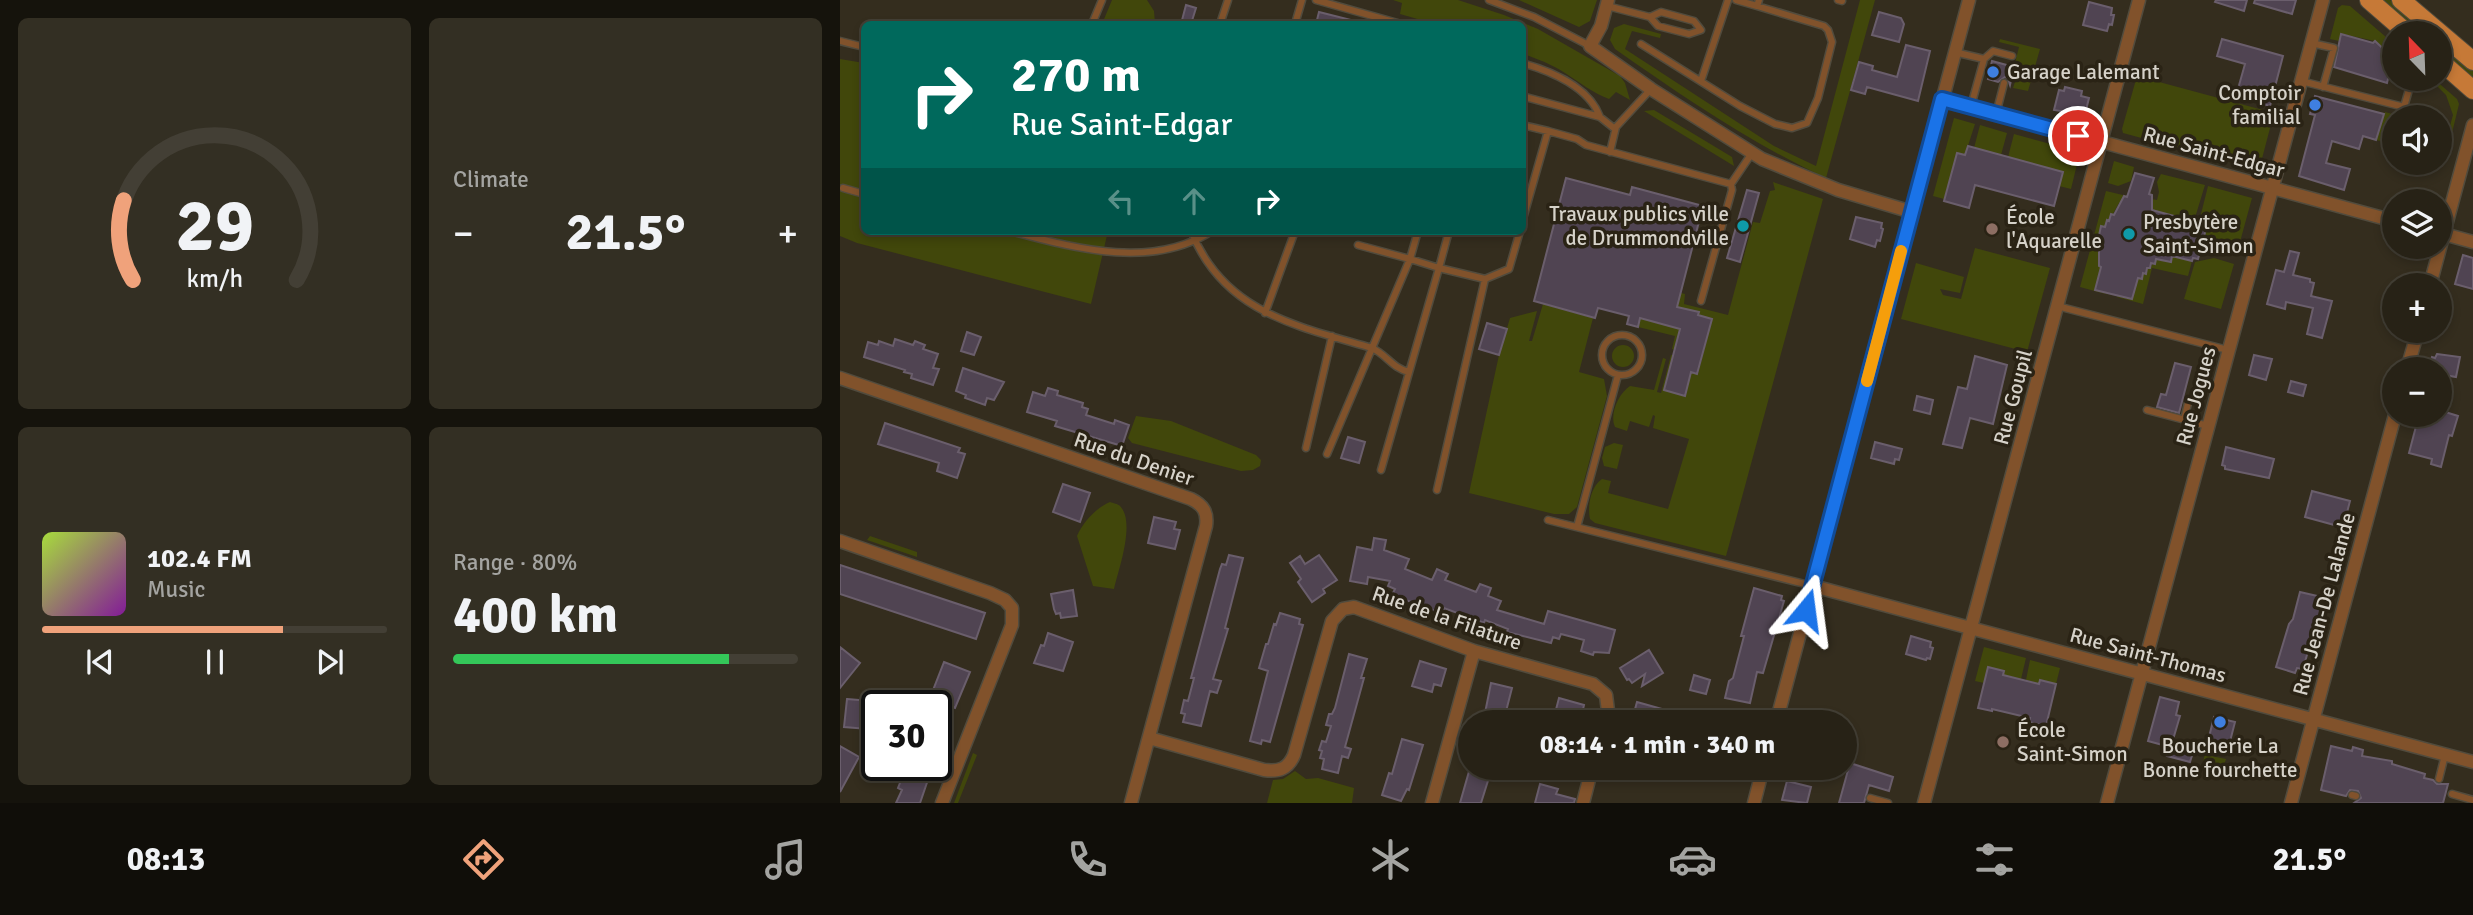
<!DOCTYPE html>
<html lang="en">
<head>
<meta charset="utf-8">
<style>
	:root { --surface:#272216; --page:#332f23; --text:#f1f3f6; --muted:#a4a4a1; --line:#433f35; --accent:#f0a27b }
	body { margin:0; font-family:Signika,sans-serif; background:var(--page); color:var(--text); height:100vh; display:flex; flex-direction:column; font-size:26px; white-space:nowrap }
	* { box-sizing:border-box; margin:0 }
	p { font-size:23px; color:var(--muted) }
	.icon { flex:none; width:38px; height:38px; fill:none; stroke:currentColor; stroke-width:2; stroke-linecap:round; stroke-linejoin:round }
	.map { position:relative; flex:1; overflow:hidden }
	.panel { display:flex; flex-direction:column; gap:18px; padding:18px; background:#15130c; width:840px }
	.panel>* { flex:none }
	.guide { position:absolute; left:21px; top:21px; width:665px; height:214px; border-radius:10px; box-shadow:0 4px 10px #0003,0 0 0 2px var(--line); background:#00695c; color:#fff; overflow:hidden }
	.needle { width:46px; rotate:337deg }
	.buttons { position:absolute; left:1542px; top:21px; display:grid; gap:14px }
	.buttons a { display:grid; place-items:center; width:70px; height:70px; border-radius:50%; background:var(--surface); box-shadow:0 4px 10px #0003,0 0 0 2px var(--line); font-size:35px }
	.speed { position:absolute; left:21px; top:690px; display:flex; gap:14px; font-size:35px; font-weight:700; text-align:center }
	.speed>* { display:grid; place-content:center; width:91px; height:91px; border-radius:50%; background:var(--surface); box-shadow:0 4px 10px #0003,0 0 0 2px var(--line); line-height:1 }
	.speed .limit { border:4px solid #111; border-radius:10px; background:#fff; color:#111 }
	.pin { position:absolute; display:grid; place-items:center; width:60px; height:60px; color:#fff; margin:-30px; border:4px solid #fff; border-radius:50%; box-shadow:0 2px 7px #0007 }
	.me { position:absolute; width:77px; margin:-38px; rotate:16deg; stroke-linejoin:round; filter:drop-shadow(0 0 5px #0008) }
	.turn { display:flex; align-items:center; gap:24px; height:147px; padding:0 35px; font-size:32px }
	.turn .icon { width:91px; height:91px; stroke-width:2.5 }
	.turn b { display:block; font-size:49px; line-height:60px }
	.lanes { display:flex; align-items:center; height:66px; padding:0 35px; background:#0003; justify-content:center; gap:35px; direction:ltr }
	.lanes .off { opacity:.35 }
	.big { font-size:52px; font-weight:700; line-height:1.1 }
	.panel .widget { flex:1; display:flex; flex-direction:column; justify-content:center; gap:10px; min-width:0; padding:0 24px; border-radius:10px; background:var(--page) }
	.panel .dial { align-items:center; gap:0 }
	.dial svg { height:182px; overflow:visible; fill:none; stroke:var(--line); stroke-width:7; stroke-linecap:round; text-anchor:middle }
	.dial text { fill:var(--text); stroke:none }
	.song { display:flex; align-items:center; gap:21px }
	.cover { width:84px; height:84px; border-radius:10px; background:linear-gradient(135deg,hsl(80 70% 55%),hsl(290 70% 35%)) }
	.played { height:7px; border-radius:4px; background:linear-gradient(90deg,var(--accent) 70%,var(--line) 70%) }
	.keys { display:flex; justify-content:space-around; direction:ltr }
	.heat { display:flex; justify-content:space-between; align-items:center; font-size:38px; direction:ltr }
	.charge { height:10px; border-radius:5px; background:linear-gradient(90deg,#34c759 80%,var(--line) 0) }
	.panel .tiles { flex:1; display:grid; gap:18px; grid-template-columns:repeat(2,1fr) }
	.trip { position:absolute; left:618px; top:710px; width:399px; height:70px; border-radius:35px; background:var(--surface); box-shadow:0 4px 10px #0003,0 0 0 2px var(--line); font-weight:700; line-height:70px; text-align:center }
	.tabs { display:flex; height:112px; justify-content:space-around; align-items:center; background:#100e09; color:var(--muted) }
	.tabs .icon { width:49px; height:49px }
	.tabs .active { color:var(--accent) }
	.tabs b { font-size:32px; color:var(--text) }
	main { display:flex; flex:1; min-height:0 }
	.map>svg:first-child { display:block }
	.green { fill:#41470b }
	.building { fill:#504452; stroke:#6a5e6c; stroke-width:2 }
	.lines { fill:none; stroke-linecap:round; stroke-linejoin:round }
	.lane-casing { stroke:#514b3d; stroke-width:9 }
	.street-casing { stroke:#514b3d; stroke-width:15 }
	.primary-casing { stroke:#514b3d; stroke-width:20 }
	.lane { stroke:#81522b; stroke-width:6 }
	.street { stroke:#81522b; stroke-width:12 }
	.primary { stroke:#c67937; stroke-width:18 }
	.route-casing { stroke:#114b97; stroke-width:18 }
	.route { stroke:#1a73e8; stroke-width:12 }
	.slow { stroke:#f59e0b; stroke-width:12 }
	.shop-dot { fill:#3f7fe0; stroke:#2a2315; stroke-width:2.5 }
	.culture-dot { fill:#0f9aa8; stroke:#2a2315; stroke-width:2.5 }
	.education-dot { fill:#8d6e63; stroke:#2a2315; stroke-width:2.5 }
	.labels { text-anchor:middle; stroke-width:7; stroke-linejoin:round; paint-order:stroke }
	.poi-label { font-size:21px; fill:#d6d2c9; stroke:#2a2315; text-anchor:start }
	.street-label { font-size:21px; fill:#d6d2c9; stroke:#2a2315 }
</style>
</head>
<body>
<main>
<section class="panel">
<div class="tiles">
<div class="widget dial"><svg viewBox="0 0 100 80">
<path d="M14 69A42 42 0 1 1 86 69"/>
<path d="M14 69A42 42 0 0 1 10 34" stroke="#f0a27b"/>
<text x="50" y="56" font-size="32" font-weight="700">29</text>
<text x="50" y="72" font-size="11">km/h</text>
</svg></div>
<div class="widget"><p>Climate</p>
<div class="heat"><a>−</a><b class="big">21.5°</b><a>+</a></div>
</div>
<div class="widget">
<div class="song"><i class="cover"></i><div><b>102.4 FM</b><p>Music</p></div></div>
<div class="played"></div>
<div class="keys"><svg class="icon" aria-label="previous" viewBox="0 0 24 24"><path d="M18 5L8 12l10 7zM5 5v14"/></svg><svg class="icon" aria-label="pause" viewBox="0 0 24 24"><path d="M8 5v14M16 5v14"/></svg><svg class="icon" aria-label="next" viewBox="0 0 24 24"><path d="M6 5l10 7-10 7zM19 5v14"/></svg></div>
</div>
<div class="widget"><p>Range · 80%</p><b class="big">400 km</b><div class="charge"></div></div>
</div>
</section>
<div class="map">
<svg width="1633" height="803" viewBox="0 0 1633 803">
	<rect width="100%" height="100%" fill="#342d1e"/>
	<path class="green" d="M272,0H307L314,11L315,24H262Z
		M553,0H618L664,15L698,29L780,76L785,83L790,100L776,92L769,99C753,93 739,82 725,73C711,64 697,59 683,54L682,24H595L560,14L562,3Z
		M679,0H757L750,21L739,27Z
		M1020,0H1035L986,178C912,144 842,96 775,49L770,40L774,28L784,24L821,34L820,38L792,31L785,49L934,146L976,166Z
		M1540,0H1550L1590,33H1579Z
		M1502,5L1510,6L1554,44V59L1535,41L1502,34L1499,41L1490,39L1498,8Z
		M1160,39L1200,49L1188,91L1173,88L1179,69L1174,67L1179,47L1159,42Z
		M1600,41L1633,70V81L1600,52Z
		M0,59L24,63V231H268L251,304L17,243L0,236Z
		M1297,76L1434,113L1419,170L1283,133L1282,129Z
		M1594,79L1617,99L1619,104L1606,158L1600,156V150L1603,151L1613,115L1606,95L1591,80Z
		M814,110L892,157L894,166L804,111Z
		M1545,112L1563,117H1554V144L1536,140Z
		M1114,118L1135,124L1125,155L1117,153L1104,199L1093,196Z
		M1140,125L1167,133L1161,155L1134,148Z
		M1174,134L1240,152L1231,189L1219,186L1223,172L1168,157Z
		M1274,161L1294,167L1291,181L1278,186L1268,183Z
		M1321,174L1365,185L1354,221L1312,210L1313,205L1310,204L1311,199L1317,200L1319,192L1317,182Z
		M933,182L983,199L886,556L755,523L750,519C747,506 751,486 762,479L771,481L768,493L828,509L849,439L813,428L815,416L813,415L809,427L790,421L787,431L775,427C769,414 779,393 790,386L814,390L823,358L826,359L817,392L821,393L831,355H833L824,390L846,395L851,372L858,374L872,319L858,315L859,312L837,307L841,293L845,294L844,304L888,315L913,222L920,223L930,191L935,190Z
		M1368,186L1412,198L1397,253L1390,252L1381,242L1364,236L1367,225L1359,222Z
		M1266,191L1287,196L1283,197L1282,203H1279L1269,221L1267,220L1265,227H1261L1257,245L1259,246V266L1261,267L1255,290L1269,295L1240,287Z
		M1135,248L1210,268L1187,352L1061,319L1076,263L1124,277L1120,293L1100,289L1103,295L1121,299Z
		M1333,253L1352,261L1348,276L1312,268L1303,304L1277,297V295L1292,299L1298,278L1302,279L1303,273L1306,274L1307,268H1310L1316,259L1330,262Z
		M1374,258L1394,264L1381,309L1344,299L1355,262Z
		M703,304L753,318L739,372L764,379L767,396L737,507L729,514H714L629,493L659,355L670,318L697,311L689,341H692Z
		M800,318L840,329L835,350L832,349L835,336L798,327Z
		M772 356a11 11 0 1 1 22 0a11 11 0 1 1-22 0Z
		M296,416L331,421L416,455L421,460L420,466L413,470L401,471L292,443L288,438Z
		M774,443L783,445L777,469L764,466L762,458L765,447Z
		M270,502C273,503 278,504 280,506C296,522 278,571 274,589L253,586L237,536C243,522 256,508 270,502Z
		M30,536L77,552V557L27,540Z
		M1144,647L1186,658L1181,679L1163,675V671L1148,667L1144,683L1135,681Z
		M1190,660L1220,668L1216,684L1201,680L1199,684L1186,680Z
		M1366,749L1372,750L1371,756L1386,759L1382,772L1362,767Z
		M133,753L137,755L118,803H114Z
		M455,771L466,779L478,778L514,788L512,803H427L433,780L443,779Z"/>
	<path class="building" d="M1376,0H1407L1404,11L1375,2Z
		M1415,0H1456L1452,14L1414,3Z
		M1249,2L1272,8L1271,15H1274L1272,25L1269,24L1267,31L1243,25Z
		M346,5L356,8L351,24H341Z
		M479,12L515,21V24H476Z
		M1039,12L1061,18L1064,24L1059,42L1032,35Z
		M1501,34L1533,43L1535,41L1553,58L1547,83L1494,67Z
		M1382,39L1443,56L1430,106L1396,96L1405,64L1377,56Z
		M1066,45L1090,51L1078,101L1027,87L1025,94L1011,90L1019,62L1033,66L1032,70L1057,77Z
		M1152,61L1174,67L1170,85L1168,79L1165,77L1158,82L1148,79Z
		M1225,87L1242,91L1241,96L1249,98L1245,114L1237,119L1220,114L1221,111L1214,110L1219,90L1224,91Z
		M1475,96L1544,114L1536,140L1523,136L1519,149L1492,141L1486,163L1510,169L1504,190L1459,176L1475,115L1470,114Z
		M1128,146L1223,172L1214,206L1135,185L1129,208L1104,201L1117,153L1125,155Z
		M1295,173L1314,178L1309,194L1312,195V210L1367,225L1358,259L1353,258L1352,261L1332,256L1331,262L1316,259L1315,264L1311,263L1310,268H1307L1306,274L1303,273L1302,279L1298,278L1292,299L1255,290L1261,267L1259,266V246L1257,245L1261,226L1265,227L1267,220L1269,221L1271,214L1274,215L1284,196L1287,197Z
		M726,178L790,195L792,187L863,206L837,307L859,312L858,315L872,319L857,374L851,372L845,396L824,390L840,329L800,318L798,327L787,324L789,316L758,308L755,318L694,301Z
		M907,190L919,193L900,262L887,258Z
		M1016,217L1042,223L1041,228L1043,229L1040,241L1037,240L1035,247L1010,239Z
		M1450,251L1459,253L1453,275L1470,279V282L1474,283L1471,296L1492,301L1482,338L1467,334L1473,308L1446,302L1445,309L1427,304L1436,270L1444,272Z
		M1623,255L1633,258V289L1615,284Z
		M647,323L667,329L659,355L639,349Z
		M127,332L141,337L134,355L121,351Z
		M55,339L73,345L75,341L85,345L83,349L98,354L93,368L99,369L93,385L71,378L72,374L64,372L65,370L24,357L28,342L38,345L39,341L53,346Z
		M1597,354L1620,357L1616,377L1610,376L1609,381L1600,379V369H1589L1592,357L1595,358Z
		M1414,355L1432,359L1426,380L1409,375Z
		M1135,356L1167,365L1153,424L1130,418L1122,448L1103,444L1118,387L1127,389Z
		M1335,363L1351,367L1339,413L1317,407L1321,394L1326,395Z
		M123,368L164,382L154,400L147,398L145,405L125,398L126,395L116,391Z
		M1451,381L1466,385L1463,396L1448,392Z
		M208,388L218,391L217,395L243,403L242,407L248,409L246,415L274,424L275,420L289,425L282,446L215,426L217,421L187,412L193,392L205,396Z
		M1077,396L1093,400L1090,414L1074,410Z
		M1602,411L1618,416L1612,436L1609,435L1601,467L1591,464L1592,459L1569,453L1579,415H1601Z
		M45,423L120,448L118,452L125,454L117,478L97,471L99,463L38,444Z
		M508,437L525,442L519,463L501,458Z
		M1035,442L1062,449L1059,460L1055,459L1054,464L1031,458Z
		M1386,447L1434,459L1429,478L1385,469V466L1382,465Z
		M223,484L250,493L240,522L213,512Z
		M1472,491L1510,501L1504,524L1499,523L1498,526L1465,517Z
		M314,517L336,522L334,529L340,530L335,549L308,543Z
		M534,538L546,540L544,550L569,559L565,569L592,580L597,569L608,574L605,580L636,592L640,584L651,588L648,596L661,601L657,610L704,624L708,611L775,630L769,653L754,652L753,655L741,651L744,640L721,634L719,639L713,637L711,643L667,632L668,629L645,620L644,623L637,620L636,625L621,619L623,615L604,608L603,611L597,608L596,611L552,595L555,589L548,586L550,581L528,577L527,584L510,581L517,547L532,550Z
		M389,555L403,558L385,628L388,629L373,679L381,681L377,693L370,691L361,726L343,722L345,714L341,713L344,700L348,701L354,678H351L380,569L382,564L386,565Z
		M479,555L497,580L483,589L485,593L472,602L458,582L461,579L450,563L460,556L465,564Z
		M0,565L145,613L136,639L0,594Z
		M914,588L942,596L941,600L944,601L923,673L917,672L910,703L885,698L889,681L893,678L904,636H901Z
		M233,590L237,616L221,618L220,613L216,614L214,609L211,594Z
		M1460,592L1486,598L1472,645L1470,644L1463,669L1457,668L1455,673L1436,667L1449,624L1453,619Z
		M440,613L460,619L459,624L463,625L430,742L422,740L421,744L410,741L428,671L419,668L426,644H428L434,624L436,625Z
		M208,633L233,642L223,671L194,663L201,645L204,646Z
		M1071,636L1091,642L1090,647L1093,648L1090,659L1087,658L1086,660L1066,654Z
		M0,647L20,663L0,688Z
		M809,650L823,673L802,686L805,674L792,683L789,679L787,680L780,668Z
		M509,654L527,659L521,678H524L505,747L511,749L508,758L502,756L498,773L482,769L484,759L480,758L482,751L479,750L482,741L486,742L491,726L486,725L489,714H492L495,708Z
		M580,661L606,669L601,686L594,684L592,692L572,686Z
		M104,662L130,672L115,708L90,698Z
		M1148,667L1164,671L1163,675L1199,684L1200,680L1216,684L1206,726L1189,722L1190,718L1152,709V711L1138,708Z
		M854,675L870,680L866,694L850,690Z
		M651,683L672,688L663,723H643Z
		M1320,697L1339,702L1336,715L1340,716L1332,743L1354,749L1350,762L1327,756L1330,747L1308,741Z
		M719,698L744,705L740,723L713,721Z
		M7,699L30,701L28,729L4,727Z
		M797,702L829,711L826,723H804L792,720Z
		M1374,717L1395,722L1387,753L1366,749Z
		M26,737L37,740V753L23,749Z
		M562,739L583,745L569,790L567,789L561,801L542,795L549,773L552,774Z
		M0,746L19,757L0,792Z
		M1491,746L1512,751L1513,747L1523,750L1522,756L1552,761V764L1585,774L1584,778L1593,780L1597,784H1608L1603,803H1514L1521,798L1518,791L1510,790L1506,796L1481,790Z
		M1010,763L1053,777L1049,791L1029,785L1024,803H999Z
		M67,765H93L80,803H56L62,790L58,788Z
		M630,768H652L641,803H620Z
		M947,781L971,787L967,803L942,800Z
		M700,784L718,789L716,794L735,799L734,803H695Z"/>
	<g class="lines">
		<defs>
			<path id="lane" d="M476,0L561,24
				M649,0L694,17L750,46
				M896,0L917,6L919,0
				M998,0L1002,1
				M767,6L810,17L818,26L849,34L861,30L854,21L821,12L810,17
				M252,24L262,0
				M380,24L388,0
				M455,24L462,0
				M0,41L24,47
				M1471,43L1494,48L1483,87
				M801,44L900,106L935,124L952,128L967,123L978,98L992,42L988,30L984,26L917,6
				M1114,52L1144,59L1131,106
				M1144,59L1153,51L1172,56
				M682,63C711,71 749,87 760,117
				M861,81L888,0
				M1461,81L1564,107L1570,86L1576,79
				M682,96L760,117L775,129
				M1156,114L1164,83
				M682,125L708,131L682,222
				M708,131L737,139L746,145L891,184L892,190L861,301
				M770,152L776,127L811,89
				M891,184L912,153
				M3,188L24,194
				M170,231C235,248 311,270 372,231
				M351,231C384,313 457,326 532,348C547,355 552,368 569,372
				M518,245L570,259L578,231
				M645,279L669,269L680,231
				M1217,306L1388,350
				M425,313L455,231
				M762 355a20 20 0 1 1 40 0a20 20 0 1 1-40 0Z
				M1307,410L1368,426
				M1344,420L1348,403
				M466,448L492,336
				M487,454L570,259L599,268L609,231
				M541,470L599,268L645,279L597,490
				M708,520L973,586
				M737,527L778,375
				M1599,779L1605,755
				M1612,794L1633,800
				M1512,795L1516,796
				M1030,798L1048,803"/>
			<path id="street" d="M768,0L761,26L750,46L811,89L922,159L998,190L1072,212
				M1103,99L1554,221
				M1600,233L1633,242
				M1590,285L1633,125
				M1567,369L1578,331
				M0,378L351,499C363,505 368,512 366,526L291,803
				M0,541L150,593L165,600L172,608V625L102,803
				M973,586L1633,762
				M936,723L1129,0
				M309,738L424,770C439,772 448,769 454,755L492,621L503,609L514,607L634,651L753,684L766,695L768,711L765,723
				M592,803L634,651
				M743,803L752,768
				M914,803L923,768
				M1084,803L1299,0
				M1267,803L1483,0
				M1451,803L1555,415"/>
			<path id="primary" d="M1529,0L1567,33
				M1561,0L1633,61
				M1600,61L1633,90"/>
		</defs>
		<use href="#lane" class="lane-casing"/>
		<use href="#street" class="street-casing"/>
		<use href="#primary" class="primary-casing"/>
		<use href="#lane" class="lane"/>
		<use href="#street" class="street"/>
		<use href="#primary" class="primary"/>
	</g>
	<g class="lines">
		<defs>
			<path id="route" d="M966,610L1102,99L1238,136"/>
		</defs>
		<use href="#route" class="route-casing"/>
		<use href="#route" class="route"/>
		<path class="slow" d="M1027,381L1061,251"/>
	</g>
	<g class="shop-dot">
		<circle cx="1153" cy="72" r="7"/>
		<circle cx="1475" cy="105" r="7"/>
		<circle cx="1380" cy="722" r="7"/>
	</g>
	<g class="culture-dot">
		<circle cx="903" cy="226" r="7"/>
		<circle cx="1289" cy="234" r="7"/>
	</g>
	<g class="education-dot">
		<circle cx="1152" cy="229" r="7"/>
		<circle cx="1163" cy="742" r="7"/>
	</g>
	<g class="labels">
		<g class="poi-label">
			<text x="1167" y="79">Garage Lalemant</text>
			<text x="1461" y="100" text-anchor="end">Comptoir<tspan x="1461" dy="24">familial</tspan></text>
			<text x="889" y="221" text-anchor="end">Travaux publics ville<tspan x="889" dy="24">de Drummondville</tspan></text>
			<text x="1166" y="224">École<tspan x="1166" dy="24">l'Aquarelle</tspan></text>
			<text x="1303" y="229">Presbytère<tspan x="1303" dy="24">Saint-Simon</tspan></text>
			<text x="1177" y="737">École<tspan x="1177" dy="24">Saint-Simon</tspan></text>
			<text x="1380" y="753" text-anchor="middle">Boucherie La<tspan x="1380" dy="24">Bonne fourchette</tspan></text>
		</g>
		<g class="street-label">
			<text transform="translate(1374 152) rotate(15)" y="7">Rue Saint-Edgar</text>
			<text transform="translate(1356 396) rotate(-75)" y="7">Rue Jogues</text>
			<text transform="translate(1173 397) rotate(-75)" y="7">Rue Goupil</text>
			<text transform="translate(294 459) rotate(19)" y="7">Rue du Denier</text>
			<text transform="translate(1484 604) rotate(-75)" y="7">Rue Jean-De Lalande</text>
			<text transform="translate(607 618) rotate(19)" y="7">Rue de la Filature</text>
			<text transform="translate(1308 655) rotate(15)" y="7">Rue Saint-Thomas</text>
		</g>
	</g>
</svg>
<div class="buttons">
<a><svg class="needle" viewBox="-14 -14 28 28"><path d="M0-13l5 13h-10z" fill="#e53935"/><path d="M0 13l5-13h-10z" fill="#a4a4a1"/></svg></a>
<a><svg class="icon" aria-label="sound" viewBox="0 0 24 24"><path d="M4 9h4l5-4v14l-5-4H4zM17 9q2 3 0 6"/></svg></a>
<a><svg class="icon" aria-label="layers" viewBox="0 0 24 24"><path d="M12 4l9 5-9 5-9-5zM3 14l9 5 9-5"/></svg></a>
<a>+</a>
<a>−</a>
</div>
<div class="speed"><div class="limit">30</div></div>
<div class="pin" style="left:1238px;top:136px;background:#d93025"><svg class="icon" aria-label="arrive" viewBox="0 0 24 24"><path d="M6 21V4h12l-3 4 3 4H6"/></svg></div>
<svg class="me" style="left:966px;top:610px" viewBox="-20 -20 40 40"><path d="M0-17L14 15 0 8-14 15z" fill="#1a73e8" stroke="#fff" stroke-width="4"/></svg>
<div class="trip">08:14 · 1 min · 340 m</div>
<div class="guide">
<div class="turn"><svg class="icon" aria-label="right" viewBox="0 0 24 24"><path d="M7 20v-9h11M14 6l5 5-5 5"/></svg><div><b>270 m</b>Rue Saint-Edgar</div></div>
<div class="lanes"><svg class="icon off" aria-label="left" viewBox="0 0 24 24"><path d="M17 20v-9H6M10 6l-5 5 5 5"/></svg><svg class="icon off" aria-label="ahead" viewBox="0 0 24 24"><path d="M12 20V5M6 11l6-6 6 6"/></svg><svg class="icon" aria-label="right" viewBox="0 0 24 24"><path d="M7 20v-9h11M14 6l5 5-5 5"/></svg></div>
</div>
</div>
</main>
<nav class="tabs">
<b>08:13</b>
<svg class="icon active" aria-label="directions" viewBox="0 0 24 24"><path d="M12 3l9 9-9 9-9-9zM9 14v-3h6M13 9l2 2-2 2"/></svg>
<svg class="icon" aria-label="music" viewBox="0 0 24 24"><path d="M9 18V5l10-2v13"/><circle cx="6" cy="18" r="3"/><circle cx="16" cy="16" r="3"/></svg>
<svg class="icon" aria-label="phone" viewBox="0 0 24 24"><path d="M5 4h4l2 5-3 2q2 4 5 5l2-3 5 2v4C11 20 4 13 5 4z"/></svg>
<svg class="icon" aria-label="climate" viewBox="0 0 24 24"><path d="M12 3v18M4 7l16 10M4 17L20 7"/></svg>
<svg class="icon" aria-label="car" viewBox="0 0 24 24"><path d="M5 17H2v-5l4-1 3-4h7l3 4 3 1v5h-3M9 17h6M6 11h13"/><circle cx="7" cy="17" r="2"/><circle cx="17" cy="17" r="2"/></svg>
<svg class="icon" aria-label="filters" viewBox="0 0 24 24"><path d="M4 7h16M4 17h16"/><circle cx="9" cy="7" r="2"/><circle cx="15" cy="17" r="2"/></svg>
<b>21.5°</b>
</nav>
</body>
</html>
